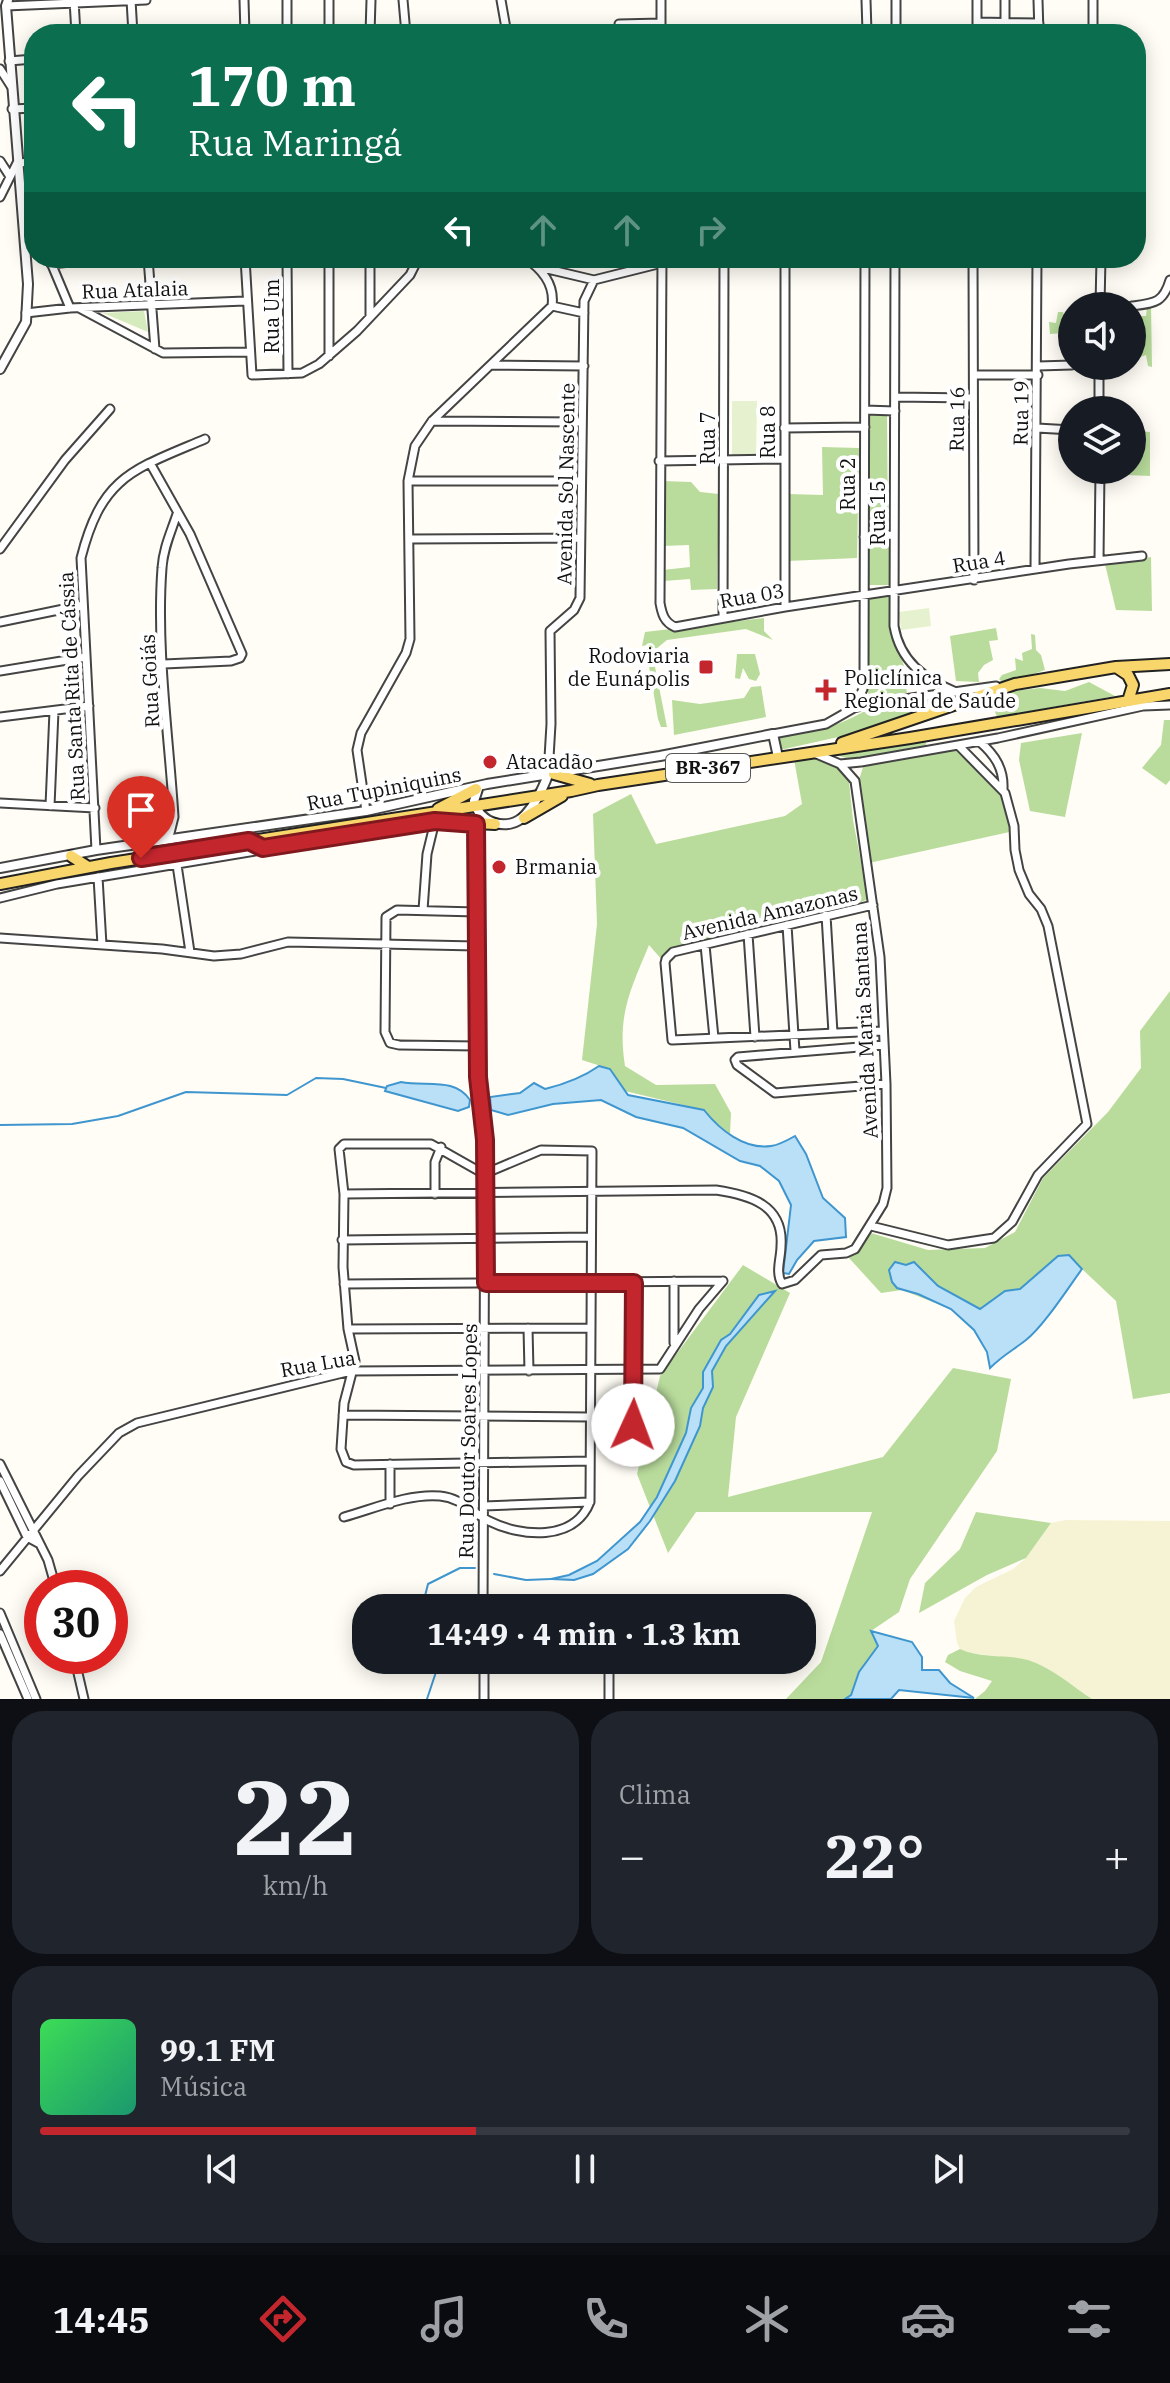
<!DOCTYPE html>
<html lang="pt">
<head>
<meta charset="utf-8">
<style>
	:root { --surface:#171b24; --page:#20242c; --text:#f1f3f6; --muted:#9ea1a6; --line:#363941; --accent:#c4262e }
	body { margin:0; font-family:"IBM Plex Serif",serif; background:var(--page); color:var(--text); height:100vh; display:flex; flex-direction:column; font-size:30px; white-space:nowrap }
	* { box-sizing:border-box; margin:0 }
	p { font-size:26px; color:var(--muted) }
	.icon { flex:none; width:44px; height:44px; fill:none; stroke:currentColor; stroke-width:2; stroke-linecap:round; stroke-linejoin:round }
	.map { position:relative; height:1699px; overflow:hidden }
	.side { display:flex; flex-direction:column; gap:12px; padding:12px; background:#0d0f14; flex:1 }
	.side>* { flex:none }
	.guide { position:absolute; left:24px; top:24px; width:1122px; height:244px; border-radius:32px; box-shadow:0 4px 20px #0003; background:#0b6e4f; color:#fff; overflow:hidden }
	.tools { position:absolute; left:1058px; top:292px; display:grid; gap:16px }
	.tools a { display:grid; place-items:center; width:88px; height:88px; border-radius:50%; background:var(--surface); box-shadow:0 4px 20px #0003; font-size:40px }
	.speed { position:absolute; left:24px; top:1570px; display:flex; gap:16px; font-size:40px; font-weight:700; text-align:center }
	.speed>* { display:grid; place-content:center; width:104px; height:104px; border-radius:50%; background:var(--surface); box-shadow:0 4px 20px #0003; line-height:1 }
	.speed .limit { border:12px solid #d22; background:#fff; color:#111 }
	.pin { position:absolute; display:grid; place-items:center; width:68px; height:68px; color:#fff; margin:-82px -34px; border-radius:50% 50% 50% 0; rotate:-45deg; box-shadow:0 0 8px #0007 }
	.pin .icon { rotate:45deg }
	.me { position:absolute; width:88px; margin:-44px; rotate:2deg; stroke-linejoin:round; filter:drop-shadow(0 0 6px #0008) }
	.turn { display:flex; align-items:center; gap:28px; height:168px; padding:0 32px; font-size:36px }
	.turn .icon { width:104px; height:104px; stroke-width:2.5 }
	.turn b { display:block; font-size:56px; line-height:68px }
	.lanes { display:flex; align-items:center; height:76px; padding:0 32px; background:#0003; justify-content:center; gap:40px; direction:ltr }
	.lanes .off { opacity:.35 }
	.big { font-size:60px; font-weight:700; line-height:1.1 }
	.side .widget { flex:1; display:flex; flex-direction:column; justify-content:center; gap:12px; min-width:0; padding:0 28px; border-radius:32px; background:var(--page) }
	.side .dial { align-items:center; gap:0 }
	.dial b { font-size:104px; line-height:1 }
	.song { display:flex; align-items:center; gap:24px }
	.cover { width:96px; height:96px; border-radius:12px; background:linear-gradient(135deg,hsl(130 70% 55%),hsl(160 70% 35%)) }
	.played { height:8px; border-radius:4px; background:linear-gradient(90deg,var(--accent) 40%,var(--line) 40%) }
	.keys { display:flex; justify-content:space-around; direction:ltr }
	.heat { display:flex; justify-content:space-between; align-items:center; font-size:44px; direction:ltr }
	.side .tiles { flex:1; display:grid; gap:12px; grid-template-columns:1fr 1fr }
	.widget:last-child { grid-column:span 2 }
	.trip { position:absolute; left:352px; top:1594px; width:464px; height:80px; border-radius:32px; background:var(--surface); box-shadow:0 4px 20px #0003; font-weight:700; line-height:80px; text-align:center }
	.tab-bar { display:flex; height:128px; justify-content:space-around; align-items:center; background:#090b0e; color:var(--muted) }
	.tab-bar .icon { width:56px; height:56px }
	.tab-bar .current { color:var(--accent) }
	.tab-bar b { font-size:36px; color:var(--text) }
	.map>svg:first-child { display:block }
	.farmland { fill:#f6f3d4 }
	.green { fill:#d5ebbd }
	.forest { fill:#b9dc9c }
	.pitch { fill:#e6f2cf }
	.water { fill:#b9e0f7; stroke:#3f96cf; stroke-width:2 }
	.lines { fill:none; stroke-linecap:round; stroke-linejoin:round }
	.stream { stroke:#3f96cf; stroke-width:2 }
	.minor-casing { stroke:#444; stroke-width:11 }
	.tertiary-casing { stroke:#444; stroke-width:12 }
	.primary-casing { stroke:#222; stroke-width:14 }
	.minor { stroke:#fff; stroke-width:7 }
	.tertiary { stroke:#fff; stroke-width:8 }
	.primary { stroke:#f9d66b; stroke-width:10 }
	.route-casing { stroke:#7f191e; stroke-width:20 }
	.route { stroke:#c4262e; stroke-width:14 }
	.poi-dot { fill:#c4262e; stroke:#fff; stroke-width:3 }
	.labels { text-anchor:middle; stroke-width:8; stroke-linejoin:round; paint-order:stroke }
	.shield { fill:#fff; stroke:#585858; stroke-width:2 }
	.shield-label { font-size:18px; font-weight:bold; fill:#111 }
	.street-label { font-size:20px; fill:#111; stroke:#fff }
	.poi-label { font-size:20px; fill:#111; stroke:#fff; text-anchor:start }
</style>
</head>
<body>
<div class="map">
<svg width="1170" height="1699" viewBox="0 0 1170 1699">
	<rect width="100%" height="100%" fill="#fffdf5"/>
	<path class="farmland" d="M1066,1520L1170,1521V1699H1092L1045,1667L1027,1660L970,1653L960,1649L957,1643L954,1621L965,1598L976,1587L1013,1569L1026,1558L1051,1523Z"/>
	<path class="green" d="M144,311L148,332L103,313Z"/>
	<path class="forest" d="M1151,305L1152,367L1148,366L1146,355L1132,360V347L1139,345L1132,337V316H1146L1147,306Z
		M1058,312H1063L1067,322H1072V347H1066L1065,333L1050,334L1049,322L1056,323Z
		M868,415H887L888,528L866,530Z
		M1132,431L1150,432V476L1102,474V470H1132Z
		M822,447L859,448L857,558L787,561L788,494L823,495Z
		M662,481L691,482L700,492L719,494L717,589L691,590L690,579L664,581L663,570L690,567L689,545L662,546Z
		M866,538H889L890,585H868Z
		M1151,557L1152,611L1116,610L1105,564Z
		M893,594L890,625L904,666L907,694L872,699L866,690L867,597Z
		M764,618V631L773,640L746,629L667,640L656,649V654L652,652L667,727H661L658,719L648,660L651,651L649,645L642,646L645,632Z
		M996,628L998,640L989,641L993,660L984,665L978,673L979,682L956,681L950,636Z
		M1031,634L1035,635L1036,650L1041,655L1045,670L1011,682H1002L999,679L1002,675L1016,670L1015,658L1023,661L1022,653L1032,649Z
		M737,654H755L760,674L756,681L749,679L743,668L740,679L735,678Z
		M1089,682L1115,696L997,717L995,712L1005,692L1040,688L1065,691Z
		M761,686L766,717L674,735L672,700L700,704L744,698L751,687Z
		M974,693L865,731L780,750L778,738C810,732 841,727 869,708Z
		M1164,720H1170V780L1166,785L1142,768L1161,745Z
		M1082,733L1065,817L1030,811L1019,760L1021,743Z
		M926,737V747L855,760L823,752Z
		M958,750L1003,789L1014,831L869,863L858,783L864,764Z
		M813,757L838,766L849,782L853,820L868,899L855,905L769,923L673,948L663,961L649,945C630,991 617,1015 625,1066L656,1085L715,1084L731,1113L730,1134L717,1127L704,1110L625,1091L610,1069L582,1060L597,924L593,814L631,794L656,844L785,816L802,804L794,759Z
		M1170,991V1393L1133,1399L1116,1301L1082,1269C1067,1287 1055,1309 1039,1326C1024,1342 1006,1352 990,1368L987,1352L974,1330L951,1309L902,1290L881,1293L849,1258L871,1233L928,1250L985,1248L1015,1232L1043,1178L1108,1112L1141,1068L1140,1031Z
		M743,1265L790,1293L736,1417L728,1497L883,1457L953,1368L1011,1379L997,1451L910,1579L899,1612L871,1631L878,1646L859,1672L850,1695L846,1699H786L821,1662L872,1512H696L668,1553L637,1474L660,1376Z
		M976,1512L1051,1523L1026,1558L987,1575L919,1613L925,1583L960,1549Z
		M960,1649C981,1659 1006,1654 1028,1660C1051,1667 1072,1686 1092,1699H975L985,1691L992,1681L960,1671L945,1662L948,1655Z"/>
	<path class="pitch" d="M732,401H757L756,457L732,456Z
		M929,608L931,626L901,630L899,612Z"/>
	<path class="water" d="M599,1066L610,1069L628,1095L704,1110C719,1129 744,1150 771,1146C779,1145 788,1140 795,1136L806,1154L823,1198L845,1218L846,1237L814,1241L797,1260L789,1274L783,1273L791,1205L779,1181L760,1166L740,1161L683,1128L636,1117L601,1100L553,1104L508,1115L491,1110L490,1097L520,1093L534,1083L545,1089C565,1084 582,1078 599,1066Z
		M401,1082C426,1087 455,1077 470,1100L469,1107L458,1111L385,1091L387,1086Z
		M1069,1255L1082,1269C1068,1288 1043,1327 1026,1340C1012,1351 1003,1355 990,1368L987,1352L974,1330L951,1309L918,1294L897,1288L892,1282L889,1270L895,1262L906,1265L914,1262L938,1286L980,1309L1005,1291L1020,1289L1058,1256Z
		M775,1291L726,1346L712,1371L713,1387L703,1408L700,1426L675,1481L650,1521L628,1549L593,1574L574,1580L551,1579L569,1575L597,1561L640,1522L657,1497L686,1433L691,1408L703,1388V1372L721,1340L730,1334L759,1295Z
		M871,1631L912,1642L922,1657V1670H939L950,1683L974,1698L899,1690L891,1699H845L851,1695L859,1672L878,1646Z"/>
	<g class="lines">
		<path class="stream" d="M0,1125L72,1124L118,1116L186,1092L287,1095L316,1078L343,1079L386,1088
			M494,1574L526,1580L551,1579
			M422,1608L428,1584L460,1568H475
			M427,1699L439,1663L438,1660"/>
		<defs>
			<path id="minor" d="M74,0L76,34
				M131,0L133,34
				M244,0L245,34
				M287,0V34
				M329,0V34
				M403,0L406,34
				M501,0L507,34
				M661,0V28
				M866,0L867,32
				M896,0V34
				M1005,0V22
				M1038,0L1039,34
				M6,6L146,0
				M977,22L1039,23
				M619,24L661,23
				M370,34L371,0
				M661,34L867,30
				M977,34V0
				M1093,34V0
				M9,61L34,59
				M0,69L11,86
				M12,109L34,108
				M0,161L9,175
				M0,197L17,163L34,162
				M27,212L34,227
				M49,258L70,308
				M148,258L155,349
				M245,258L252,375L302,373L319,364L357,331L410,275L416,263L415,258
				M287,258L288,374
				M662,258L660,603C662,614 664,622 675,627L785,607L1069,564L1142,556
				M785,258V607
				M895,258L894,626C900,661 924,679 956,692
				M973,258L974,580
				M51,264L110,258
				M539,267L594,280L662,263L699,258
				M552,306L584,313
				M1100,306L1101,258
				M1132,306C1155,303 1163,303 1170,280
				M79,308L163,353L249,352
				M26,313L70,308L245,301
				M370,316V258
				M329,356V258
				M491,365L584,366
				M1038,366L1072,365
				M974,375H1038
				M895,397L972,398
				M865,410L895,411
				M1099,410V366
				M432,421L582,422
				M784,428L865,427
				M1037,428L1072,430
				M659,461L784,459
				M150,463L190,534L242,654L240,658L231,661L164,664
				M408,481H580
				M864,537L893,535
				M410,539L580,538
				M0,549L65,460L110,409
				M1099,560L1100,470
				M1035,569L1037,258
				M723,617L724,258
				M0,622L83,605
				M0,671L86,657
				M854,708L863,689L864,677L865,258
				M0,717L89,706
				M773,734L826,724L854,708L869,704L996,686
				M980,742C995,755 1004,769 1003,789
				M840,764L861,762L998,738L1143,706L1170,705
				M548,775L551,724L550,631L574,610L580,598L584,301L594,280
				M0,803L95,808
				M50,806L54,711
				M366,811L357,750L361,733L406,653L410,639L408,481L415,446L432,421L552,306C555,284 542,269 525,258
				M476,823L478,1077L485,1140L483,1608
				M161,840L170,833L174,817C169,737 156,648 162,568C163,549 171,532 177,514
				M96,850L81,558C102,476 132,470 205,439
				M177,865L190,952
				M98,877L102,945
				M0,898L57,884L435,821H455
				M873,905L673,952L666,959L665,963L672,1040L883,1031
				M423,910L427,854L435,821
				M477,912L397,910L386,917L385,1032L390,1043L399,1045L478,1046
				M826,915L833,1033
				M787,925L795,1051
				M748,934L755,1037
				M0,938L162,949L214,956L241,954L288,942L476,946
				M705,945L714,1038
				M884,1045L738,1057L735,1060L737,1065L775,1093L886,1084
				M344,1194L716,1190C750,1195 784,1205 781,1246C781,1259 775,1272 782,1284L795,1280L821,1255L846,1253L855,1249L883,1204L887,1188L886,1084L880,957L855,781L840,764L814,753
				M435,1194V1162L441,1147
				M871,1226L948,1245L994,1238L1012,1222L1038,1175L1087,1124L1048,926L1041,909L1029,894L1019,870L1015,850L1014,826L1005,793L959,746
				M342,1240L591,1237
				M344,1284L723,1281
				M528,1328L529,1371
				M348,1329L591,1328
				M674,1343V1281
				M343,1415L590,1417
				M633,1453L634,1283
				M0,1464L48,1560L56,1588
				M0,1481L27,1537L38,1543
				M390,1504V1464
				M484,1506L590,1502
				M344,1517C373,1509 409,1493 440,1496C461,1498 471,1512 489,1521C521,1537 574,1542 590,1502L592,1151L541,1150L484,1174L431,1144H344L339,1149L344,1194L343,1267L348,1329L355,1361L344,1403L341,1449L346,1462L354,1465L590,1461
				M0,1571L78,1476L119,1433L137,1423L351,1371L660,1369L699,1309L723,1281
				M0,1613L36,1699
				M0,1634L28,1699
				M74,1656L84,1699
				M484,1660V1699
				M609,1660V1699
				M484,1666L609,1665"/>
			<path id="tertiary" d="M0,369L26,322L28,284L6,6L8,0
				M479,786L474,801C478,823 509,833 525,815C535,805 543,788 548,775
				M0,868L96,850L366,811L487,784L660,756L773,734L778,757"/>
			<path id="primary" d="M1116,667L1128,675L1133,685L1128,701
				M842,743L1015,684L1116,667L1170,664
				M554,774L590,784
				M438,809L476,789
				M443,815L476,823L495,824
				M524,818L562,796
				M71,856L88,867
				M0,884L111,863L571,791L598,785L910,738L1170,694"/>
		</defs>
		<use href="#minor" class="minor-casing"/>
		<use href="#tertiary" class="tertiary-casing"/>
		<use href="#primary" class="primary-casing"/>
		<use href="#minor" class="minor"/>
		<use href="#tertiary" class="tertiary"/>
		<use href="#primary" class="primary"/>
	</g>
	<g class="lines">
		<defs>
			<path id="route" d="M141,858L249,841L263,848L269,847L435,821L476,824L478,1077L485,1140L486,1283H634L633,1425"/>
		</defs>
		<use href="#route" class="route-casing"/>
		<use href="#route" class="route"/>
	</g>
	<g class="poi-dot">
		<rect x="698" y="659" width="16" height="16" rx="4"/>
		<path d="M822 678h8v8h8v8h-8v8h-8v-8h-8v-8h8z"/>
		<circle cx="490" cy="762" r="8"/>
		<circle cx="499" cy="867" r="8"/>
	</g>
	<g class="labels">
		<rect class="shield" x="666" y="754" width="84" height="28" rx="6"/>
		<g class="shield-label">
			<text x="708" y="774">BR-367</text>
		</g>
		<g class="street-label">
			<text transform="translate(135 290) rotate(-2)" y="7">Rua Atalaia</text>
			<text transform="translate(272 316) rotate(-90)" y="7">Rua Um</text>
			<text transform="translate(1021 413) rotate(-89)" y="7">Rua 19</text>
			<text transform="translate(957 419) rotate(-89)" y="7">Rua 16</text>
			<text transform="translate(768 432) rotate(-90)" y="7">Rua 8</text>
			<text transform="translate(708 438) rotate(-90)" y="7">Rua 7</text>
			<text transform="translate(566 484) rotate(-89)" y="7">Avenida Sol Nascente</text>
			<text transform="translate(848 484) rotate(-90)" y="7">Rua 2</text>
			<text transform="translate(878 513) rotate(-90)" y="7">Rua 15</text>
			<text transform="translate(979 562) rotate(-9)" y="7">Rua 4</text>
			<text transform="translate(752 596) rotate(-10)" y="7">Rua 03</text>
			<text transform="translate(150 681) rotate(-93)" y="7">Rua Goiás</text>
			<text transform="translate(72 686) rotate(-93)" y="7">Rua Santa Rita de Cássia</text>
			<text transform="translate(384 789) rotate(-11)" y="7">Rua Tupiniquins</text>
			<text transform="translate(770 913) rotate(-13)" y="7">Avenida Amazonas</text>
			<text transform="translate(865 1030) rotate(-93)" y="7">Avenida Maria Santana</text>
			<text transform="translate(318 1364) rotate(-10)" y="7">Rua Lua</text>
			<text transform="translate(468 1441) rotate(-89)" y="7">Rua Doutor Soares Lopes</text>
		</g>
		<g class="poi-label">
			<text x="690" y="663" text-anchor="end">Rodoviaria<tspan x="690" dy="23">de Eunápolis</tspan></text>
			<text x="844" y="685">Policlínica<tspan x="844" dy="23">Regional de Saúde</tspan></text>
			<text x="506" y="769">Atacadão</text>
			<text x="515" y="874">Brmania</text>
		</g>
	</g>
</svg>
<div class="tools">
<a><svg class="icon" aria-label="sound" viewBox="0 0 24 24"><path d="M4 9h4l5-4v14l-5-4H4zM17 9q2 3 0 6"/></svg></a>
<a><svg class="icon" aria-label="layers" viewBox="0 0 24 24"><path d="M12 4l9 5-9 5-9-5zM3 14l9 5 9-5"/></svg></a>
</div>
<div class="speed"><div class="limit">30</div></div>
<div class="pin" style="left:141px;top:858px;background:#d93025"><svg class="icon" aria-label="arrive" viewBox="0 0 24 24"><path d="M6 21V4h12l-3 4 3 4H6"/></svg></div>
<svg class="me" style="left:633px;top:1425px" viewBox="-20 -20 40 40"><circle r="19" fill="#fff"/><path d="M0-13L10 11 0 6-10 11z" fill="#c4262e"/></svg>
<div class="trip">14:49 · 4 min · 1.3 km</div>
<div class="guide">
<div class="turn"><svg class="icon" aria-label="left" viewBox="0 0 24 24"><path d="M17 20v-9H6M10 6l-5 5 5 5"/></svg><div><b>170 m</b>Rua Maringá</div></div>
<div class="lanes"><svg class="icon" aria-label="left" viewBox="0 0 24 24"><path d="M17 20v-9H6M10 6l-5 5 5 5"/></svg><svg class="icon off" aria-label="ahead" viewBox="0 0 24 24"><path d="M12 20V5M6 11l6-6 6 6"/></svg><svg class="icon off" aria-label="ahead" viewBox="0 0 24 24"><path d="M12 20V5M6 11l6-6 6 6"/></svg><svg class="icon off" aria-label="right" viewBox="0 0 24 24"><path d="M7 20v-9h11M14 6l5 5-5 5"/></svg></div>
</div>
</div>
<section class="side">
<div class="tiles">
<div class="widget dial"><b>22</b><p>km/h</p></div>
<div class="widget"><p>Clima</p>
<div class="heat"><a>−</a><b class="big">22°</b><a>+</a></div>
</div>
<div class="widget">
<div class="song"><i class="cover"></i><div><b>99.1 FM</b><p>Música</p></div></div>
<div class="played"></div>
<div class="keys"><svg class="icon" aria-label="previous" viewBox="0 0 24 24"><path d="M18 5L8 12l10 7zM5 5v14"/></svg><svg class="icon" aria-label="pause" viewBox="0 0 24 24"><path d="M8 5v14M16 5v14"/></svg><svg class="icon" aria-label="next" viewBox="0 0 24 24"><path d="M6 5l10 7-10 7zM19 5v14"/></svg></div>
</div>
</div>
</section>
<nav class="tab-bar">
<b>14:45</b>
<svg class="icon current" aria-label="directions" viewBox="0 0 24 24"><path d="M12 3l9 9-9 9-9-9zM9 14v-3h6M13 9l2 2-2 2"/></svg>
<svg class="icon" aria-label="music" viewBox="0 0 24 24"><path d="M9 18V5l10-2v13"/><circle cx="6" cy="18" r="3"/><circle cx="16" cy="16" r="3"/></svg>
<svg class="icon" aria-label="phone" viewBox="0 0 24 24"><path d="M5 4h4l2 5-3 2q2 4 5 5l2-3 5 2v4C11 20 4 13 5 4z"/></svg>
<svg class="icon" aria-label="climate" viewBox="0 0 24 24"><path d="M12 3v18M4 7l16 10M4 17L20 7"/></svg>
<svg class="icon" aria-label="car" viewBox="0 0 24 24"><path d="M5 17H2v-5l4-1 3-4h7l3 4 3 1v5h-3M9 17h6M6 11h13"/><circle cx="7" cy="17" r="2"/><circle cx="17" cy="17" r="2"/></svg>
<svg class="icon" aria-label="filters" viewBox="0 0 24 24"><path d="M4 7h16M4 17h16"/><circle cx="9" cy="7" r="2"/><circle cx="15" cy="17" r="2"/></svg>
</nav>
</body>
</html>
